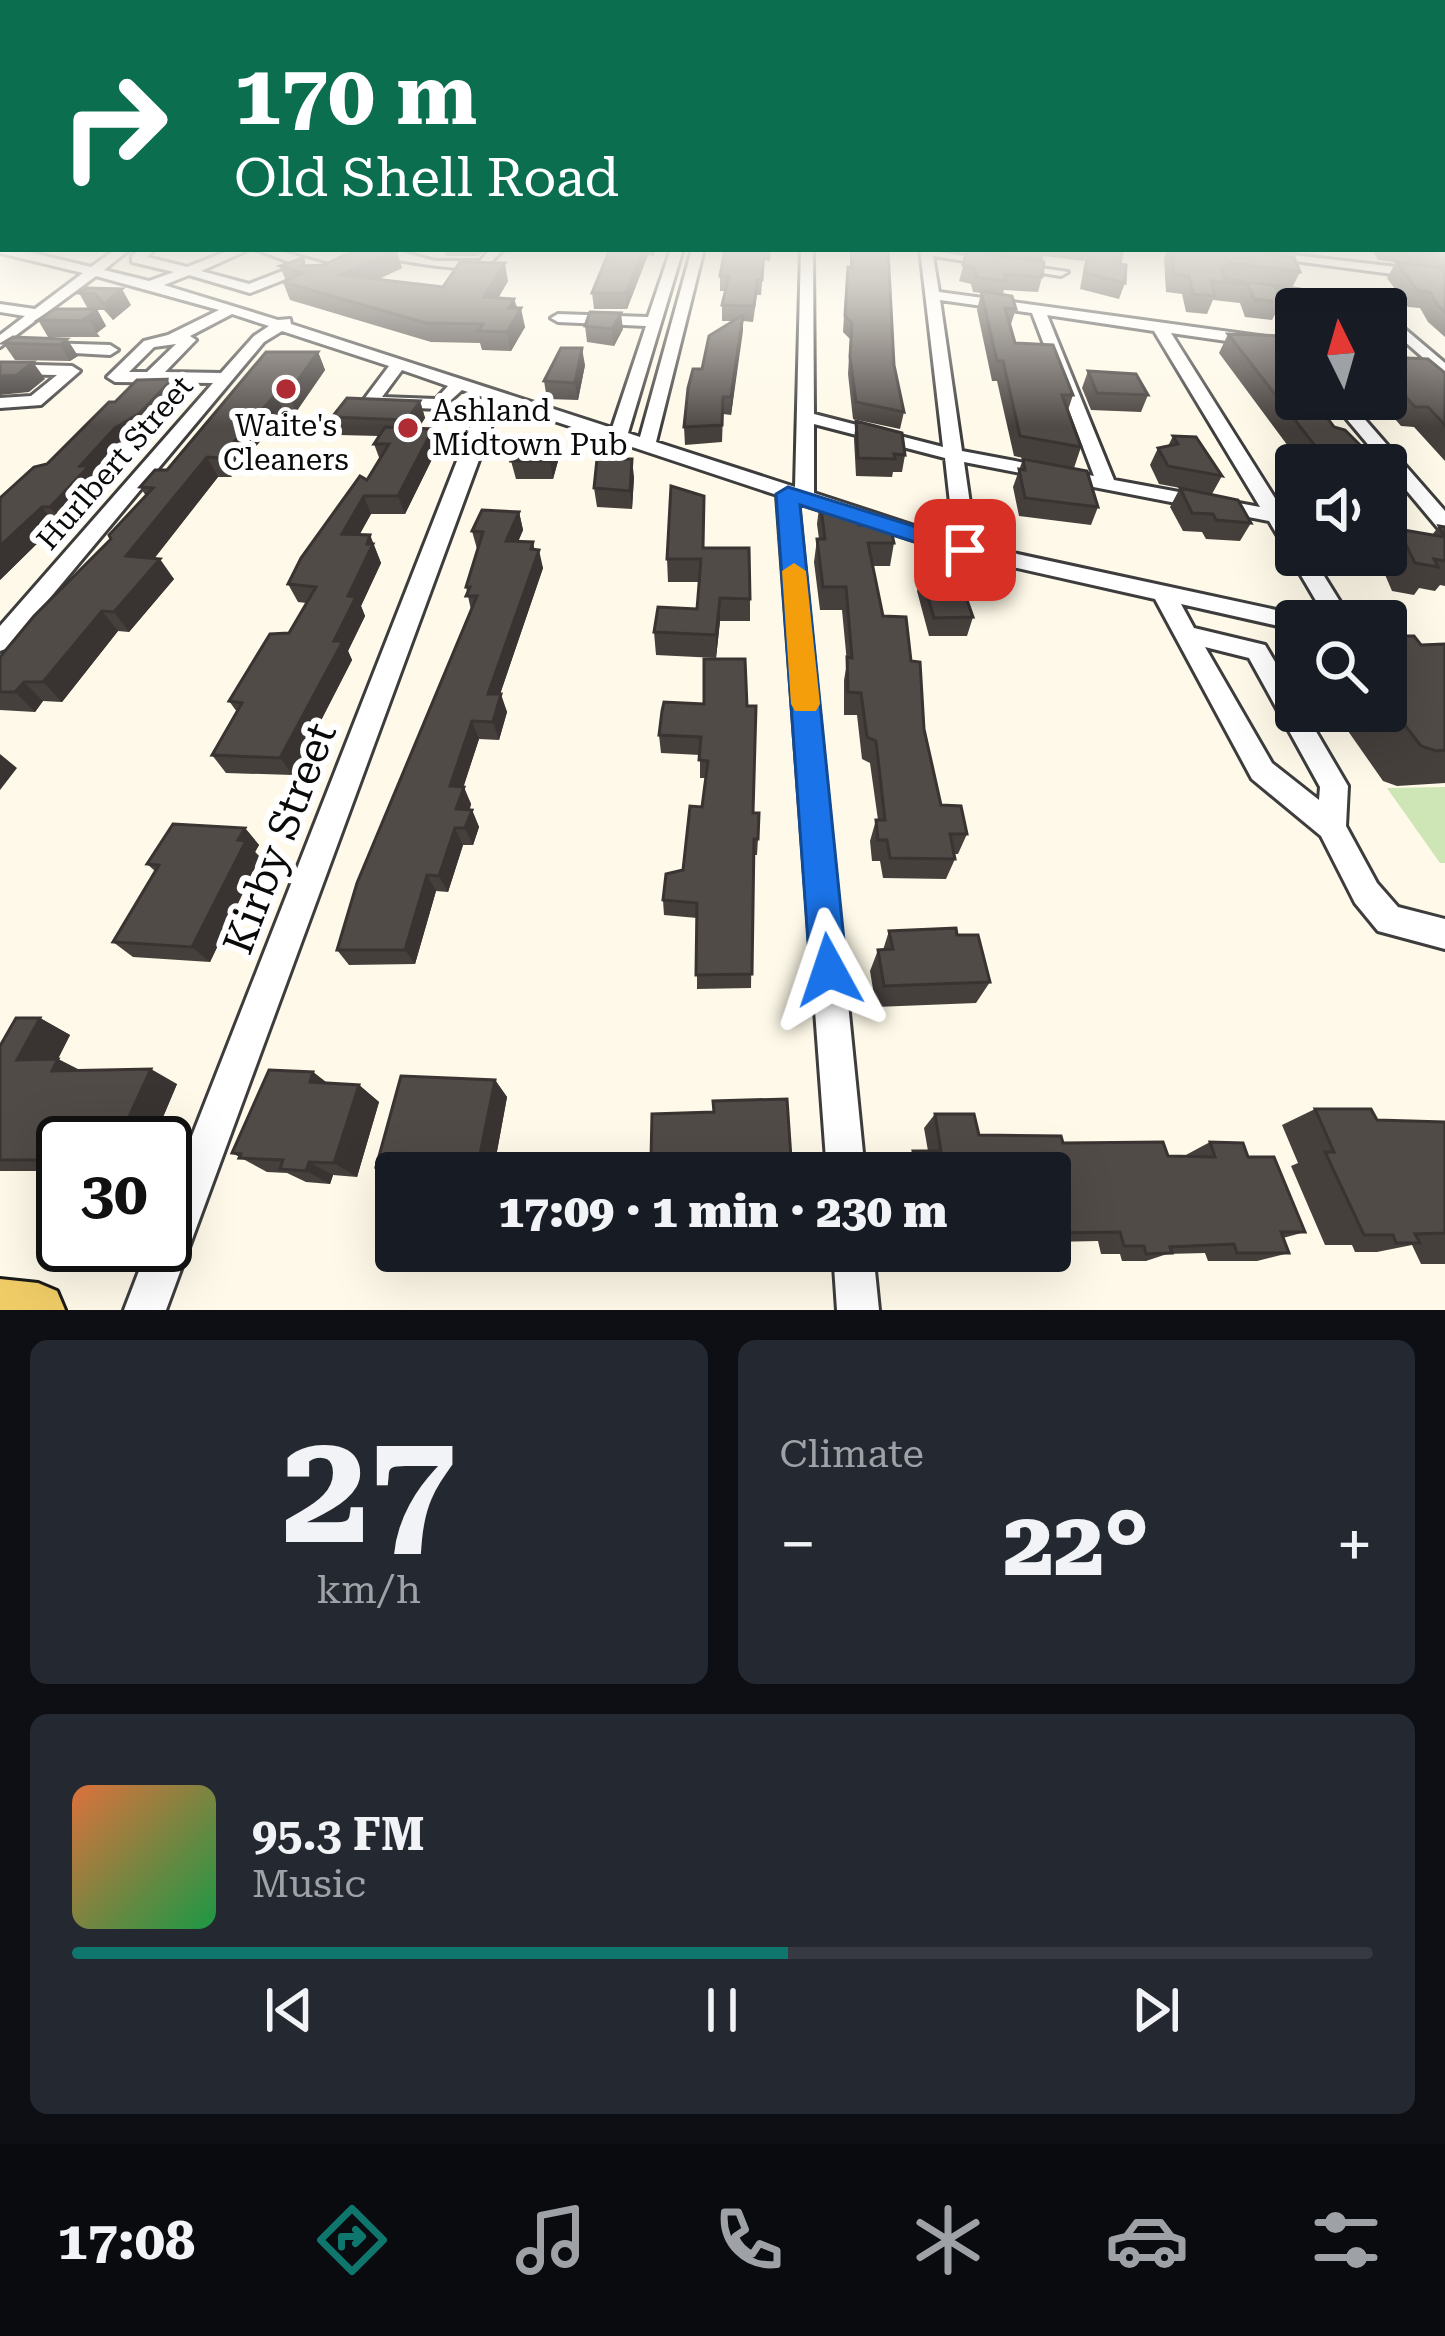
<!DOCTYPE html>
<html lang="en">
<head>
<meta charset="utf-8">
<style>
	:root { --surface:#171b24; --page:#242831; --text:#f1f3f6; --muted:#9ea1a6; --line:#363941; --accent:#0f766e }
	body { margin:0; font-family:"Roboto Serif",serif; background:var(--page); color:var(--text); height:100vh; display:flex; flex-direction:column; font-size:45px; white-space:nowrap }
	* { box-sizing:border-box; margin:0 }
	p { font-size:39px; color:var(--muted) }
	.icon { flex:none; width:66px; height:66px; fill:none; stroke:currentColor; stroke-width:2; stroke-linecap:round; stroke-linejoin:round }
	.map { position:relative; height:1310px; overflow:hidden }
	.sheet { display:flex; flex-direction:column; gap:30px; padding:30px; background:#0d0f14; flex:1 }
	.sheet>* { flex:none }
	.hud { position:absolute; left:0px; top:0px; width:1446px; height:252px; box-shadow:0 12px 48px #0002; background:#0b6e4f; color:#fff; overflow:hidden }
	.needle { width:78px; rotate:355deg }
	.tools { position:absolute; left:1275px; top:288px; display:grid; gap:24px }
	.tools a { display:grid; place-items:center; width:132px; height:132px; border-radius:12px; background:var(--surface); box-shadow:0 12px 48px #0002; font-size:60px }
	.speed { position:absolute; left:36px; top:1116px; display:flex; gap:24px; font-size:60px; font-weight:700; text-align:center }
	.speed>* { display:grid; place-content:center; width:156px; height:156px; border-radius:50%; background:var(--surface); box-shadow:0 12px 48px #0002; line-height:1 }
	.speed .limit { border:6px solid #111; border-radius:18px; background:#fff; color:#111 }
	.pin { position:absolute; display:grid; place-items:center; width:102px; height:102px; color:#fff; margin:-51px; border-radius:24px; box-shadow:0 6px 18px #0006 }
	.me { position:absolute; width:132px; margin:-66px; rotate:355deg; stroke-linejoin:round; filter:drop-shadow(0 0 9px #0008) }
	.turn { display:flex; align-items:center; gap:42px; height:252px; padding:0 36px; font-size:54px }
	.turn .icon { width:156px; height:156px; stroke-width:2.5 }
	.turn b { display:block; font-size:84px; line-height:102px }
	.big { font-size:90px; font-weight:800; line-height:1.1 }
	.sheet .widget { flex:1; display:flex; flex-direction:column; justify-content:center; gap:18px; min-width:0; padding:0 42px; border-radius:18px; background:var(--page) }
	.sheet .dial { align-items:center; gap:0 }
	.dial b { font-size:156px; line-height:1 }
	.song { display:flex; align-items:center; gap:36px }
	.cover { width:144px; height:144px; border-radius:18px; background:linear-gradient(135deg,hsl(20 70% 55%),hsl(140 70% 35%)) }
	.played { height:12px; border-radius:6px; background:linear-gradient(90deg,var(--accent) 55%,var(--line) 55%) }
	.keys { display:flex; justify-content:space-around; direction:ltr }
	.heat { display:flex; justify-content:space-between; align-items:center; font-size:66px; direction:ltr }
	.sheet .tiles { flex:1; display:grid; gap:30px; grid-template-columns:1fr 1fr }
	.widget:last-child { grid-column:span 2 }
	.trip { position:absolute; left:375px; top:1152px; width:696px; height:120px; border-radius:12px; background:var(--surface); box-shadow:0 12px 48px #0002; font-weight:800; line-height:120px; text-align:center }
	.tabs { display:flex; height:192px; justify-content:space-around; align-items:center; background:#090b0e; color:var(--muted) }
	.tabs .icon { width:84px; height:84px }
	.tabs .on { color:var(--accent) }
	.tabs b { font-size:54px; color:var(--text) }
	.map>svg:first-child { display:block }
	.green { fill:#cee5b5 }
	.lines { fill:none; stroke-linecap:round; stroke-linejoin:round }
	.minor-casing { stroke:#3d3d3d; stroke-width:6 }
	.major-casing { stroke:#1b1b1b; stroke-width:6 }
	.minor { fill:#fff; fill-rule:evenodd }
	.major { fill:#efcc66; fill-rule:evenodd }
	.wall { fill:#46403d }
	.shaded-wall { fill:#393432 }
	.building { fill:#514b47; stroke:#393432; stroke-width:3 }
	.route { fill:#1a73e8; stroke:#114b97; stroke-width:3 }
	.slow { fill:#f59e0b }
	.poi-dot { fill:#af2c35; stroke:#fff; stroke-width:4.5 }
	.labels { text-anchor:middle; stroke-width:12; stroke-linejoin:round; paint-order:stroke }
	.far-poi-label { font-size:30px; fill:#0a0a0a; stroke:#fff; text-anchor:start }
	.far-street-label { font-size:30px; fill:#0a0a0a; stroke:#fff }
	.near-street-label { font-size:42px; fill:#0a0a0a; stroke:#fff }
</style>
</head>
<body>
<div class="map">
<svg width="1445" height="1310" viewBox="0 0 1445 1310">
	<rect width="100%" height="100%" fill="#fef9e8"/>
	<path class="green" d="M1445,787V863H1440L1387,788Z"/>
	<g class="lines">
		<defs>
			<path id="minor" d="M0,245L91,267L116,249H130L104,270L149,281L174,272L132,262V256L141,249H155L147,257L187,267L233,249H250L201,271L249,284L298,265L254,249H273L339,268V274L311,269L250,293L189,275L164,285L278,320L290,319L291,324L612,428L646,326L558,322L551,318L558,314L648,317L671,249H683L628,433L640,437L692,249H704L656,442L795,487L801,249H813L814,414L943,447L920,249L1068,272L1061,276L933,256L939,292L1296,341V351L1171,333L1283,511L1296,514V526L1292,525L1296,532V555H1311L1352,621H1328L1269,521L964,462L976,545L1304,616L1307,621H1296V630L1181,604L1194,628L1265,645L1296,697V711H1304L1348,786L1346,826L1377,883L1398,907L1445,919V949L1378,931L1355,903L1321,836L1252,779L1155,599L959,555L798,503L865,1173H827L777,495L500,403L166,1310H124L149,1245H165V1205L475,415L486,398L462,390L441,409L364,406L362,402L389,366L282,331L264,342L8,648L0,651V626L213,383L115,382L107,377L144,341L168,335L219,310L96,276L0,347V335L25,316L0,312V304L35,309L83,273L0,253ZM940,300L1032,313L1094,476L962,451ZM232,314L269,326L254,336L221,373L165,372L193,343L196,340L190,336ZM1047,315L1154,331L1260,507L1114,480ZM176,344L147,372H129L154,347ZM402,370L448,386L436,399L382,397ZM814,424L945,458L954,539L814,493ZM1205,647L1249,658L1320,787L1319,800L1272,763Z
				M364,249H391L435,261H480L491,249H504L484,269C439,269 406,260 363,255Z
				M1203,249H1241L1423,270L1430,274L1423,278Z
				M1263,291L1374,305L1381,309H1340L1258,298L1256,295Z
				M1386,313L1445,363V377L1386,325Z
				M44,343L110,345L118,350L110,355L39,351L36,348Z
				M0,364L72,366L80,371L41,405L0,408V398L31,396L57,375L0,374Z
				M1330,399H1347L1445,511V530L1438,528Z
				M1386,530L1445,539V553L1386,542Z
				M833,1251H873L879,1310H837Z"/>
			<path id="major" d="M0,1279L38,1283L57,1291L65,1310H0Z"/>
		</defs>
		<use href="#minor" class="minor-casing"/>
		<use href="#major" class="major-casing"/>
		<use href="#minor" class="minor"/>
		<use href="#major" class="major"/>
	</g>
	<path class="wall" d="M1445,244V337L1428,322L1420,308L1408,307L1387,278L1396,262L1432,267L1378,260L1372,249H1443Z
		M444,249H487L478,256H446Z
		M610,249H656L654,256L648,255L627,309H594L592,293Z
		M725,249H771L770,261L764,260L761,295H757L753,322L743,321L731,415L723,414L722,442L685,445L684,427L702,369L733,321H722V305L725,291H720V276Z
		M850,249H888L894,365L904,412L900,429L853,419L848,374L850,339L843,332L846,283L848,267H850Z
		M968,249H1123L1120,264L1125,283L1119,299L1080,289L1086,255L1084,261L1043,256L1042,277L1038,292L1004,290L1003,294L1016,309L1010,327L1015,343L1073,395L1068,410L1081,447L1074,468L1014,456L997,381H992L977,310L981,293L973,292L971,284L959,281Z
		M1168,249H1241L1300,272L1292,288L1301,289L1291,307H1279L1272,320L1245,317L1240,303L1213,300L1207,314L1186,312L1182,294L1166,292L1164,258Z
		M280,266L402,268L377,280L443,287L508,281L498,298L514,299L525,327L511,351L482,350L480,343L431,342L290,300L283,282L286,281Z
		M87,288L131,305L113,320L104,310H97L106,326L97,333L100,337H48L38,320L88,309L79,293Z
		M585,326L623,329L614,346L587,342Z
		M1228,334L1296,344V399L1334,427L1380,465H1302L1219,353Z
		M67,339L78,356L70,361L15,360L3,343Z
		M318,352L325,370L296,412H284L231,477H218L154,559L174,579L129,632L118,631L62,702L43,701L35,712L0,710V657L111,539L146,496L140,487L167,470Z
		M585,365L578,400L547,399L544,381Z
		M1088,371L1148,395L1141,412L1091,410L1082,388Z
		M1445,373V461L1414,427L1401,426L1378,399H1386V375Z
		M172,379L181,396L150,430L126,446L97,478L102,484L64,525H56L0,580L47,464L115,402Z
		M420,401L425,418L418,429L438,447L405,514H371L359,535H370L381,563L361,606L365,616L348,651L352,660L293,775L226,773L212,755L237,712L229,701L289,633L306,603L298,602L288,584L367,480L380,460L374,444L379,436L339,435L332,417Z
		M856,421L905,455L902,472H893L892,477L856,476L854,439Z
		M1173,436L1222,476L1212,494L1159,484L1150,465L1158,448L1168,446Z
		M554,443L558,461L553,479H516L511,461Z
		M1023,459L1098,507L1091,525L1019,516L1013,487Z
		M634,477L632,509L597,507L594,488Z
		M1180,488L1251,523L1240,541L1206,539L1202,532L1183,531L1170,507Z
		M820,501L894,543L890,566H873L883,616L911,661L924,729L941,805L967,834L958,854H954L955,859L946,879L883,878L880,861H872L870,841L876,820H878L870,763L862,759L857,715H844V680L847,663L842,610H820L814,562L817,539H819L817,524Z
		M519,512L523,530L518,542L534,549L543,568L500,694L507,712L499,740L479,739L463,787L471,804L470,809L472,810L479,827L473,845H463L448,892L436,891L415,964L349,965L337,950L471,610L466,587L477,549L472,531Z
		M1439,526L1445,527V586L1440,585L1435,591L1419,588L1414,595L1392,591L1377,556L1386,555V544L1398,529L1432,535Z
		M704,548L750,599V621H720L716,658L656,655L654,632L697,609L699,582H668L667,559Z
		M921,573L973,617L967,636H929L917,591Z
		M1386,636L1421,645L1445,644V783L1397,786L1383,781L1334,711H1386Z
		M704,704L753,813L758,839L757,855H753L751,988L697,989V918L664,915L663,900L683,870L702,807L706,778H700V755L661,753L659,735Z
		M245,828L259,845L255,852L260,857L210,962L133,957L113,942L155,871L147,864Z
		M889,931L990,982L976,1003L876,1007L870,971L878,950H883Z
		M40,1018L70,1035L58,1059L80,1070L177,1084L152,1143H63V1171H0V1046Z
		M313,1072L327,1083L359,1085L379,1102L357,1177L333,1175L330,1184L306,1182L287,1173L267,1172L232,1153Z
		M495,1080L507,1097L493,1173H396L395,1179L376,1167Z
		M1315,1109L1377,1120L1445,1122V1264H1421L1412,1245L1377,1252H1355L1352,1245H1325L1291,1166L1298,1163L1282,1125Z
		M935,1114L979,1135L1168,1156H1184L1210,1142L1248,1157L1305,1232L1283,1238L1289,1253L1257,1261H1208L1205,1253L1167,1254L1146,1261H1122L1120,1254H1101L1098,1241L1050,1242V1173H905L903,1164L913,1151H928L924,1128Z"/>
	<path class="shaded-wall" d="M644,249H648V255L627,309L626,293Z
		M397,251L402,268L347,293L341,275Z
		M505,263L508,281L488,316L484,297Z
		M122,289L131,305L113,320L104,304Z
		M514,299L517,314L521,308L525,327L511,351L507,332L509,308Z
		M97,309L106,326L97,333L90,321H82Z
		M621,313L623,329L614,346L612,329Z
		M743,315V331L731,415V397Z
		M67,339L78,356L70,361L60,345Z
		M582,348L585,365L578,400L575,383Z
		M318,352L325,370L296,412L288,394Z
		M33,362L45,379L29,392L0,395V376Z
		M172,379L181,396L150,430L126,446L97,478L102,484L64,525L50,507L80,466L115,428Z
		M276,394L284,412L231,477L220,458Z
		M420,401L425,418L412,438L407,420Z
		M433,429L438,447L405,514L398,496Z
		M554,443L558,461L553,479L550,461Z
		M207,457L218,477L140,576L126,556Z
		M632,459L634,477L632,509L630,491Z
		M364,496L371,514L350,552L342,534Z
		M42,507L56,525L0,580V546Z
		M519,512L523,530L510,560L506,541Z
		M370,535L381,563L361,606L365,616L348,651L352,660L293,775L280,758L334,641Z
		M533,542L536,558L539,550L543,568L494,712L488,694Z
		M160,559L174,579L129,632L114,612Z
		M720,598V621L716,658V635Z
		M102,611L118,631L62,702L43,682Z
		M24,682L43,701L35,712L15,692Z
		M501,694L507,712L499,740L493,722Z
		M472,721L479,739L458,804L450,786Z
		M0,754L17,768L0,790Z
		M464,787L471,804L464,826L456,809Z
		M472,810L479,827L473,845L465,828Z
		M245,828L259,845L255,852L260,857L210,962L192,947Z
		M455,828L463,845L448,892L439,876Z
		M427,875L436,891L415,964L405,950Z
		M40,1018L70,1035L49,1076L17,1060Z
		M58,1059L88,1075L52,1071Z
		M151,1069L177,1084L152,1143H117Z
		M313,1072L335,1089L310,1082Z
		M495,1080L507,1097L493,1173H482L477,1169Z
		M359,1085L379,1102L357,1177L334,1163Z
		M309,1162L333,1175L330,1184L306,1171Z"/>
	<path class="building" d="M1443,244H1445V253L1419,249H1443Z
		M358,249H390L397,251L341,275L443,287L460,262L505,263L484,297L514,299L509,308H521L507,332L478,331L483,324L426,323L283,282L303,273L280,266L303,258L304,266L323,265Z
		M610,249H644L626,293H592Z
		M725,249H764L762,280H757L754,306L722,305L729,276H720Z
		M852,249H888L894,365L904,412L856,402L850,357L852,323L845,316L848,267L852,268Z
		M1089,249H1123L1120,264L1126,265L1125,283L1085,273Z
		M1172,249H1241L1294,257L1300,272L1231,263L1221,269L1225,279L1301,289H1276L1282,302L1254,299L1248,285L1211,281L1215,296L1193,294L1189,276L1173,274Z
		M967,250L1044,262L1042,277L1004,274L1006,281L977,277L975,269L963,265Z
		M1396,262L1441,268L1445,265V312L1438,306L1430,292L1418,291Z
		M87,288L122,289L104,304L95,294L79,293Z
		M981,291L1012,296L1016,309L1005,308L1015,343L1053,345L1073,395H1062L1081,447L1020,436L1003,361H997Z
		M55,309H97L82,321H90L38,320Z
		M590,312L621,313L612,329L585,326Z
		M743,315L731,397H723L722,425L684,427L688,388L693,369H702L709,336Z
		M1228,334L1286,336L1293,344H1296V373H1293L1296,377V399H1313L1334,427L1345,430L1380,465H1330Z
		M13,337L67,339L60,345L3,343Z
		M561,348H582L575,383L544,381Z
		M266,352H318L288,394H276L220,458L207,457L126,556L160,559L114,612L102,611L43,682H24L15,692H0V657L34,616L111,539L109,535L153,488L140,487L155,470H167Z
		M1386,357L1428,359L1445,373V425L1428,407H1415L1386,375Z
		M0,362H33L17,375L0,376Z
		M1088,371L1136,374L1148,395L1097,393Z
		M172,379L140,413L115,428L80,466H89L50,507H42L0,546V498L34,467L47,464L109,402H115L137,380Z
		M347,398L420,401L407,420L332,417Z
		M856,421L902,433L905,455L894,454L895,459L858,458Z
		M385,427L433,429L398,496H364L342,534L370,535L367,544H373L348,596L356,597L334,641H343L280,758L212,755L242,703L229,701L270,634L289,633L316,587L288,584L301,558L360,476L367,480L389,444H374Z
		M1173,436L1196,437L1222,476L1168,466L1158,448L1178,444Z
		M554,443L550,461H511L517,444Z
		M597,459H632L630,491L594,488Z
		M1023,459L1087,471L1098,507L1025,498L1019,469L1025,470Z
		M671,486L704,496L703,548H749L750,599L720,598L716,635L654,632L658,607L697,609L701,559H667Z
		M1180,488L1238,500L1251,523L1216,520L1213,514L1192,513Z
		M820,501L857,512L859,525H890L894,543H868L883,616L906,617L911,661L920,662L924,729L941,805L961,806L967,834H950L955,859L890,858L887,840H878L876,820H885L876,741L867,737L861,693L848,692L847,657L852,658L846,587H823L817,539H825Z
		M482,510L519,512L506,541L533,542L531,549L539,550L488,694H501L493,722L472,721L450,786L464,787L456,809L472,810L465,828H455L439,876L427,875L405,950H337L357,883L477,596H466L470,587H466L483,532L472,531Z
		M1439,526L1445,527V561L1434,559L1438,567L1415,563L1398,529L1444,537Z
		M957,572L973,617L934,618L921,573Z
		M1386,636H1414L1421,645L1445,644V750L1436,751L1421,746L1386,701Z
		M704,659H745L747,706H756L753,813H759L758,839H754L752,974L696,975L697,903L663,900L666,874L683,870L690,806L702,807L708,761L699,760L701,737L659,735L662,711L664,702L704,704Z
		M173,824L245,828L238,840L246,841L192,947L113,942L159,865L147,864Z
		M956,928L957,935H978L990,982L884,986L878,950L893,949L889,931Z
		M16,1018H40L17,1060L58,1059L52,1071L151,1069L117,1143H63V1160H0V1046Z
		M269,1070L313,1072L310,1082L359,1085L334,1163L309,1162L306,1171L280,1169L283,1160L239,1158L241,1154L232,1153Z
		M401,1076L495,1080L477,1169L424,1167L422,1173H397L398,1168L376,1167Z
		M787,1099L792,1173H622L623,1160L651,1159L652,1114L714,1112L713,1101Z
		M1315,1109H1371L1377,1120L1445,1122V1233L1415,1234L1420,1243H1396L1393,1235H1364L1325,1152H1334Z
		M935,1114H974L979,1135L1061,1136L1063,1143L1163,1142L1168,1156L1215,1157L1210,1142L1243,1143L1248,1157H1274L1305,1232H1281L1289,1253H1237L1234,1244L1170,1247L1172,1253L1146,1254L1144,1246H1124L1120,1232L1050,1233V1173H917L913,1151H941Z"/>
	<linearGradient id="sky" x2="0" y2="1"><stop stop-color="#91c3ec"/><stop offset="0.57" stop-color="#fffcf5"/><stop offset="1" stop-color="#fffcf5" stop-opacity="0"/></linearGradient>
	<rect width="1445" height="427" fill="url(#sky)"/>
	<path class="route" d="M788,487L974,545L977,550L965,558L800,505L847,970L842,983L829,989L815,983L810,970L776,494Z"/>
	<path class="slow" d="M794,563L806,571L820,704L816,711H795L791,704L782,571Z"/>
	<g class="poi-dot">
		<circle cx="286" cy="389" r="12"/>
		<circle cx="408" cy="428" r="12"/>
	</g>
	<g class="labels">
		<g class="far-poi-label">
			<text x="432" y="421">Ashland<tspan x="432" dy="34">Midtown Pub</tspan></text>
			<text x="286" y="436" text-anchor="middle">Waite's<tspan x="286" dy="34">Cleaners</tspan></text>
		</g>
		<g class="far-street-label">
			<text transform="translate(115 463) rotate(-49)" y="10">Hurlbert Street</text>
		</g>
		<g class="near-street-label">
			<text transform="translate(279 838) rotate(-69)" y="15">Kirby Street</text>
		</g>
	</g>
</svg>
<div class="tools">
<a><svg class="needle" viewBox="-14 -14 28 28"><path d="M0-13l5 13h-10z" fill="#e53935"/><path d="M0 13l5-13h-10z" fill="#9ea1a6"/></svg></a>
<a><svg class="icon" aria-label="sound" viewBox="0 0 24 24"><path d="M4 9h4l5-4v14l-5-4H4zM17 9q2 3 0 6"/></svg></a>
<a><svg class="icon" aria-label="search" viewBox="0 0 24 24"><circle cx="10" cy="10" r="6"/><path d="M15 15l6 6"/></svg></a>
</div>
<div class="speed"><div class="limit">30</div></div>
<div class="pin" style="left:965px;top:550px;background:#d93025"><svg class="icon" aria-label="arrive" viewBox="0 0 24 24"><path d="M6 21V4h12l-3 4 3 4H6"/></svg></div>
<svg class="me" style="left:829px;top:970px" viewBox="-20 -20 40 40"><path d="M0-17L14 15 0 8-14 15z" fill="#1a73e8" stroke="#fff" stroke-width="4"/></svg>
<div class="trip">17:09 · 1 min · 230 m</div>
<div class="hud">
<div class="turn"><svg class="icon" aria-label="right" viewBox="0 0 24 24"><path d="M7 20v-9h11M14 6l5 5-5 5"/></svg><div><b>170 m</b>Old Shell Road</div></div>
</div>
</div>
<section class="sheet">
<div class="tiles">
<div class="widget dial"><b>27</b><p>km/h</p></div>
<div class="widget"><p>Climate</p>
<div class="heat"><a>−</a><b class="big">22°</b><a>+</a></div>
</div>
<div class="widget">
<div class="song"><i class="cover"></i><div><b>95.3 FM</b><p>Music</p></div></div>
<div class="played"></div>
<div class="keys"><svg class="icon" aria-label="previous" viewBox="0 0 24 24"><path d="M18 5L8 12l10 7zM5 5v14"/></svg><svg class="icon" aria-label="pause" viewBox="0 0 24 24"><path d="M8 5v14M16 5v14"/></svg><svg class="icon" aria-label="next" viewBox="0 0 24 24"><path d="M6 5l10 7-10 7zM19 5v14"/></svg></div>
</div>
</div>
</section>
<nav class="tabs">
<b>17:08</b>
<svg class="icon on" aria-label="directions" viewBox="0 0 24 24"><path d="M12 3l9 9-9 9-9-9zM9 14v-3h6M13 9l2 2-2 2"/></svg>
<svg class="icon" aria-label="music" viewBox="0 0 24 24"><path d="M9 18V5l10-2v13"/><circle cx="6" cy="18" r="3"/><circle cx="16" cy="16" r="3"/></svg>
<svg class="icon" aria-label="phone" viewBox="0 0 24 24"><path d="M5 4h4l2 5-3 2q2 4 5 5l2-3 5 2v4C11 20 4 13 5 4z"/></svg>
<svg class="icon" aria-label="climate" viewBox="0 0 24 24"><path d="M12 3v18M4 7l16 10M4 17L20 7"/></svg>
<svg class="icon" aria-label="car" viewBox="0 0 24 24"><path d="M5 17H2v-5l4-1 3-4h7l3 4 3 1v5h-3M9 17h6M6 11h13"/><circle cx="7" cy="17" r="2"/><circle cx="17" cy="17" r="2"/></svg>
<svg class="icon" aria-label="filters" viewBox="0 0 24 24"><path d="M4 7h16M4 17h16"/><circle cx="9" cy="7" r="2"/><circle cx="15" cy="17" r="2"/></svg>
</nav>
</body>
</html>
